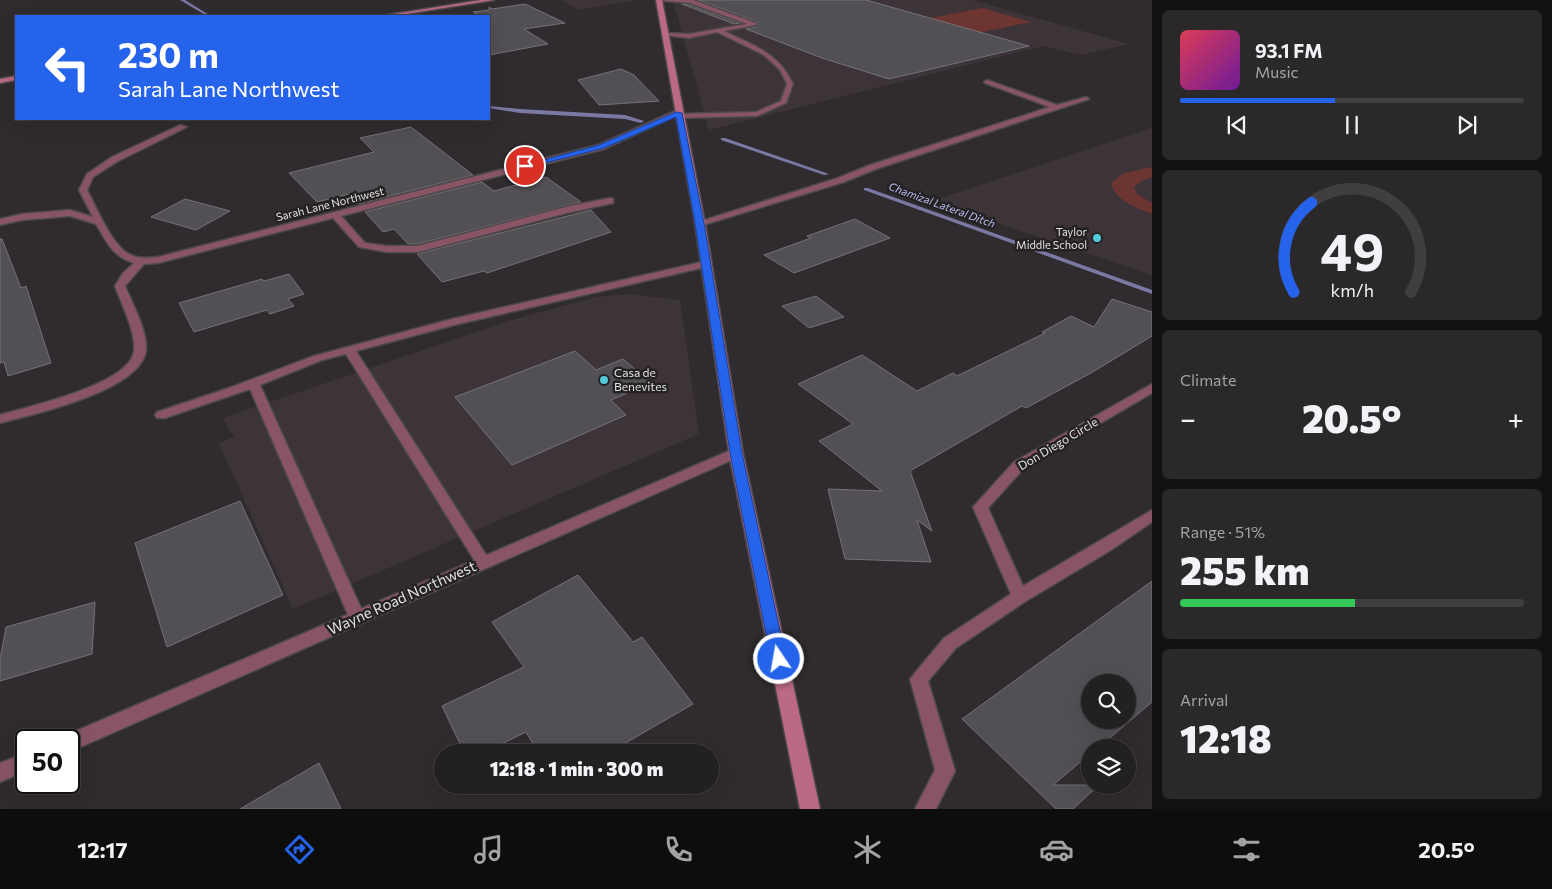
<!DOCTYPE html>
<html lang="en">
<head>
<meta charset="utf-8">
<style>
	:root { --surface:#232022; --page:#2b282a; --text:#f1f3f6; --muted:#a3a3a5; --line:#403e40; --accent:#2563eb }
	body { margin:0; font-family:Commissioner,sans-serif; background:var(--page); color:var(--text); height:100vh; display:flex; flex-direction:column; font-size:19px; white-space:nowrap }
	* { box-sizing:border-box; margin:0 }
	p { font-size:16px; color:var(--muted) }
	.icon { flex:none; width:28px; height:28px; fill:none; stroke:currentColor; stroke-width:2; stroke-linecap:round; stroke-linejoin:round }
	.map { position:relative; flex:1; overflow:hidden }
	.drawer { display:flex; flex-direction:column; gap:10px; padding:10px; background:#131213; width:400px }
	.drawer>* { flex:none }
	.hud { position:absolute; left:15px; top:15px; width:475px; height:105px; border-radius:0px; box-shadow:0 5px 20px #0002,0 0 0 1px var(--line); background:#2563eb; color:#fff; overflow:hidden }
	.tools { position:absolute; left:1081px; top:674px; display:grid; gap:10px }
	.tools a { display:grid; place-items:center; width:55px; height:55px; border-radius:50%; background:var(--surface); box-shadow:0 5px 20px #0002,0 0 0 1px var(--line); font-size:25px }
	.speed { position:absolute; left:15px; top:729px; display:flex; gap:10px; font-size:25px; font-weight:700; text-align:center }
	.speed>* { display:grid; place-content:center; width:65px; height:65px; border-radius:50%; background:var(--surface); box-shadow:0 5px 20px #0002,0 0 0 1px var(--line); line-height:1 }
	.speed .limit { border:2px solid #111; border-radius:8px; background:#fff; color:#111 }
	.pin { position:absolute; display:grid; place-items:center; width:42px; height:42px; color:#fff; margin:-21px; border:2px solid #fff; border-radius:50%; box-shadow:0 1px 5px #0007 }
	.me { position:absolute; width:55px; margin:-28px; rotate:348deg; stroke-linejoin:round; filter:drop-shadow(0 0 4px #0008) }
	.turn { display:flex; align-items:center; gap:18px; height:105px; padding:0 20px; font-size:22px }
	.turn .icon { width:65px; height:65px; stroke-width:2.5 }
	.turn b { display:block; font-size:35px; line-height:42px }
	.big { font-size:38px; font-weight:800; line-height:1.1 }
	.drawer .card { flex:1; display:flex; flex-direction:column; justify-content:center; gap:8px; min-width:0; padding:0 18px; border-radius:8px; background:var(--page) }
	.drawer .dial { align-items:center; gap:0 }
	.dial svg { height:130px; overflow:visible; fill:none; stroke:var(--line); stroke-width:7; stroke-linecap:round; text-anchor:middle }
	.dial text { fill:var(--text); stroke:none }
	.song { display:flex; align-items:center; gap:15px }
	.cover { width:60px; height:60px; border-radius:8px; background:linear-gradient(135deg,hsl(350 70% 55%),hsl(280 70% 35%)) }
	.played { height:5px; border-radius:2px; background:linear-gradient(90deg,var(--accent) 45%,var(--line) 45%) }
	.keys { display:flex; justify-content:space-around; direction:ltr }
	.heat { display:flex; justify-content:space-between; align-items:center; font-size:28px; direction:ltr }
	.charge { height:8px; border-radius:4px; background:linear-gradient(90deg,#34c759 51%,var(--line) 0) }
	.trip { position:absolute; left:434px; top:744px; width:285px; height:50px; border-radius:25px; background:var(--surface); box-shadow:0 5px 20px #0002,0 0 0 1px var(--line); font-weight:800; line-height:50px; text-align:center }
	.tab-bar { display:flex; height:80px; justify-content:space-around; align-items:center; background:#0e0d0e; color:var(--muted) }
	.tab-bar .icon { width:35px; height:35px }
	.tab-bar .current { color:var(--accent) }
	.tab-bar b { font-size:22px; color:var(--text) }
	main { display:flex; flex:1; min-height:0 }
	.map>svg:first-child { display:block }
	.built { fill:#3d343a }
	.green { fill:#6d3531 }
	.lines { fill:none; stroke-linecap:round; stroke-linejoin:round }
	.stream { fill:#7b78a3; fill-rule:evenodd }
	.building { fill:#535055; stroke:#757277; fill-rule:evenodd }
	.lane-casing { stroke:#4c484b; stroke-width:3 }
	.street-casing { stroke:#4c484b; stroke-width:3 }
	.secondary-casing { stroke:#4c484b; stroke-width:3 }
	.lane { fill:#895565; fill-rule:evenodd }
	.street { fill:#895565; fill-rule:evenodd }
	.secondary { fill:#bc6a84; fill-rule:evenodd }
	.route { fill:#2563eb; stroke:#184099 }
	.poi-dot { fill:#52cbda; stroke:#252224; stroke-width:2 }
	.labels { text-anchor:middle; stroke-width:5; stroke-linejoin:round; paint-order:stroke }
	.far-street-label { font-size:11px; fill:#e3e0e2; stroke:#252224 }
	.far-water-label { font-size:11px; font-style:italic; fill:#b9bbf1; stroke:#252224 }
	.far-poi-label { font-size:11px; fill:#e3e0e2; stroke:#252224; text-anchor:end }
	.poi-label { font-size:12px; fill:#e3e0e2; stroke:#252224; text-anchor:start }
	.street-label { font-size:12px; fill:#e3e0e2; stroke:#252224 }
	.near-street-label { font-size:15px; fill:#e3e0e2; stroke:#252224 }
</style>
</head>
<body>
<main>
<div class="map">
<svg width="1152" height="809" viewBox="0 0 1152 809">
	<rect width="100%" height="100%" fill="#2f2b2e"/>
	<path class="built" d="M561,0H638L578,10Z
		M673,0H972L1129,44L1081,55L1043,46L709,130Z
		M1152,128V275L932,201Z
		M628,294L680,300L699,434L293,609L219,443L234,437L222,418L515,319L596,297Z"/>
	<path class="green" d="M983,8L1031,22L977,33L930,18Z
		M1152,167V177L1140,182L1134,188L1137,194L1152,203V214C1137,208 1115,201 1111,183L1124,173Z"/>
	<g class="lines">
		<path class="stream" d="M180,0H185L211,16H207Z
			M489,106L520,109L625,115L644,121L641,123L625,119L520,113L489,108Z
			M721,138H725L829,174L824,175L721,140Z
			M864,188H868L1152,290V294L864,190Z"/>
	</g>
	<path class="building" d="M698,0H866L1029,46L889,79L822,58L746,29L756,27L758,22Z
		M525,4L565,23L524,29L548,44L489,55V16H480L473,12L489,10V7L492,9Z
		M682,4L690,5L740,23L734,24Z
		M621,69L634,75L659,101L599,105L578,80Z
		M411,127L473,175L358,204L349,194L317,202L289,173L374,152L360,138Z
		M546,177L581,202L418,244H408L394,229L383,232L365,212L482,182L494,191Z
		M185,199L230,211L196,230L151,217Z
		M591,210L611,232L487,273L484,271L442,282L417,254Z
		M855,219L890,238L794,273L764,255L811,238L807,236Z
		M0,239H2L21,288L26,286L51,363L8,376L4,362L0,363Z
		M289,274L304,294L288,299L294,306L270,314L267,310L194,332L179,303L262,279L264,281Z
		M816,296L844,317L809,328L782,306Z
		M1112,299L1152,312V336L1091,373L1026,408L1022,406L910,471L932,531L917,520L931,562L845,559L828,489L882,491L819,441L853,424L798,384L862,355L917,391L953,373L957,376L1045,333L1042,332L1071,316L1094,327Z
		M575,351L596,370L623,359L651,383L611,400L626,415L512,465L455,397Z
		M240,501L283,595L167,647L135,543Z
		M578,575L633,642L642,637L693,704L610,752H538L526,732L485,752H464L442,706L524,667L492,622Z
		M1152,581V702L1098,748H1090V754L1053,785H1099L1073,809H1056L962,719ZM1090,682H1128V720H1090Z
		M95,602L92,654L0,681V659L6,627Z
		M319,763L341,809H240Z"/>
	<g class="lines">
		<defs>
			<path id="lane" d="M656,0H693L756,23V25L724,31C754,46 778,52 793,84L786,103L757,116L676,118V114H679L756,112L781,101L787,84L780,70L764,55L717,32L689,38L663,35L666,33L689,34L747,24L690,3Z
				M706,261L710,262V266L454,325L356,351L488,558L491,562L488,566L483,568L478,566L346,354L322,360L260,385L365,617L363,622L357,624L351,622L349,617L250,389L165,418H157L155,415L157,412L229,388L314,356L452,319Z"/>
			<path id="street" d="M987,80L1057,105L1086,97L1089,99L876,169L844,182L703,225L700,226L695,223L838,178L870,165L1050,107L985,83L984,82Z
				M675,111L682,113L604,149L341,216L365,243L387,246H418L566,207L610,198L613,199V203L567,213L418,252H387L359,247L333,218L158,263L144,264L125,286C132,303 151,337 145,355C133,392 35,414 0,423V415C30,406 122,386 133,355C139,338 121,303 115,286L123,273L134,263C113,257 106,241 96,224L70,216L22,220L0,225V219L22,214L70,210L93,217L79,190L87,174L112,157L180,125L187,127L118,161L93,177L87,190C97,208 112,247 131,255C139,259 149,258 158,257L598,145Z
				M1152,384V393L1024,468L988,508L1023,586L1152,510V522L1111,550L1026,601L956,648L928,681L955,771L936,809H915L935,770L910,679L944,638L1011,594L973,507L1014,462Z
				M736,448L741,450L743,453L741,456L76,749L69,752V740H61L62,737Z
				M26,753V771L0,782V763Z"/>
			<path id="secondary" d="M481,0H494L393,16H381Z
				M656,0H662L705,223L743,453L820,809H800L729,453L695,223Z
				M16,76V80L0,83V79Z"/>
		</defs>
		<use href="#lane" class="lane-casing"/>
		<use href="#street" class="street-casing"/>
		<use href="#secondary" class="secondary-casing"/>
		<use href="#lane" class="lane"/>
		<use href="#street" class="street"/>
		<use href="#secondary" class="secondary"/>
	</g>
	<path class="route" d="M676,112L682,113L704,223L742,453L786,659L784,664L779,666L773,664L771,659L730,453L695,223L676,117L604,148L525,168L521,166L599,145Z"/>
	<g class="poi-dot">
		<circle cx="1097" cy="238" r="5"/>
		<circle cx="604" cy="380" r="5"/>
	</g>
	<g class="labels">
		<g class="far-street-label">
			<text transform="translate(330 204) rotate(-14)" y="4">Sarah Lane Northwest</text>
		</g>
		<g class="far-water-label">
			<text transform="translate(942 205) rotate(20)" y="4">Chamizal Lateral Ditch</text>
		</g>
		<g class="far-poi-label">
			<text x="1087" y="236">Taylor<tspan x="1087" dy="13">Middle School</tspan></text>
		</g>
		<g class="poi-label">
			<text x="614" y="377">Casa de<tspan x="614" dy="14">Benevites</tspan></text>
		</g>
		<g class="street-label">
			<text transform="translate(1058 444) rotate(-31)" y="4">Don Diego Circle</text>
		</g>
		<g class="near-street-label">
			<text transform="translate(402 598) rotate(-24)" y="5">Wayne Road Northwest</text>
		</g>
	</g>
</svg>
<div class="tools">
<a><svg class="icon" aria-label="search" viewBox="0 0 24 24"><circle cx="10" cy="10" r="6"/><path d="M15 15l6 6"/></svg></a>
<a><svg class="icon" aria-label="layers" viewBox="0 0 24 24"><path d="M12 4l9 5-9 5-9-5zM3 14l9 5 9-5"/></svg></a>
</div>
<div class="speed"><div class="limit">50</div></div>
<div class="pin" style="left:525px;top:166px;background:#d93025"><svg class="icon" aria-label="arrive" viewBox="0 0 24 24"><path d="M6 21V4h12l-3 4 3 4H6"/></svg></div>
<svg class="me" style="left:779px;top:659px" viewBox="-20 -20 40 40"><circle r="17" fill="#2563eb" stroke="#fff" stroke-width="3"/><path d="M0-11L8 9 0 5-8 9z" fill="#fff"/></svg>
<div class="trip">12:18 · 1 min · 300 m</div>
<div class="hud">
<div class="turn"><svg class="icon" aria-label="left" viewBox="0 0 24 24"><path d="M17 20v-9H6M10 6l-5 5 5 5"/></svg><div><b>230 m</b>Sarah Lane Northwest</div></div>
</div>
</div>
<section class="drawer">
<div class="card">
<div class="song"><i class="cover"></i><div><b>93.1 FM</b><p>Music</p></div></div>
<div class="played"></div>
<div class="keys"><svg class="icon" aria-label="previous" viewBox="0 0 24 24"><path d="M18 5L8 12l10 7zM5 5v14"/></svg><svg class="icon" aria-label="pause" viewBox="0 0 24 24"><path d="M8 5v14M16 5v14"/></svg><svg class="icon" aria-label="next" viewBox="0 0 24 24"><path d="M6 5l10 7-10 7zM19 5v14"/></svg></div>
</div>
<div class="card dial"><svg viewBox="0 0 100 80">
<path d="M14 69A42 42 0 1 1 86 69"/>
<path d="M14 69A42 42 0 0 1 25 14" stroke="#2563eb"/>
<text x="50" y="56" font-size="32" font-weight="700">49</text>
<text x="50" y="72" font-size="11">km/h</text>
</svg></div>
<div class="card"><p>Climate</p>
<div class="heat"><a>−</a><b class="big">20.5°</b><a>+</a></div>
</div>
<div class="card"><p>Range · 51%</p><b class="big">255 km</b><div class="charge"></div></div>
<div class="card"><p>Arrival</p><b class="big">12:18</b></div>
</section>
</main>
<nav class="tab-bar">
<b>12:17</b>
<svg class="icon current" aria-label="directions" viewBox="0 0 24 24"><path d="M12 3l9 9-9 9-9-9zM9 14v-3h6M13 9l2 2-2 2"/></svg>
<svg class="icon" aria-label="music" viewBox="0 0 24 24"><path d="M9 18V5l10-2v13"/><circle cx="6" cy="18" r="3"/><circle cx="16" cy="16" r="3"/></svg>
<svg class="icon" aria-label="phone" viewBox="0 0 24 24"><path d="M5 4h4l2 5-3 2q2 4 5 5l2-3 5 2v4C11 20 4 13 5 4z"/></svg>
<svg class="icon" aria-label="climate" viewBox="0 0 24 24"><path d="M12 3v18M4 7l16 10M4 17L20 7"/></svg>
<svg class="icon" aria-label="car" viewBox="0 0 24 24"><path d="M5 17H2v-5l4-1 3-4h7l3 4 3 1v5h-3M9 17h6M6 11h13"/><circle cx="7" cy="17" r="2"/><circle cx="17" cy="17" r="2"/></svg>
<svg class="icon" aria-label="filters" viewBox="0 0 24 24"><path d="M4 7h16M4 17h16"/><circle cx="9" cy="7" r="2"/><circle cx="15" cy="17" r="2"/></svg>
<b>20.5°</b>
</nav>
</body>
</html>
